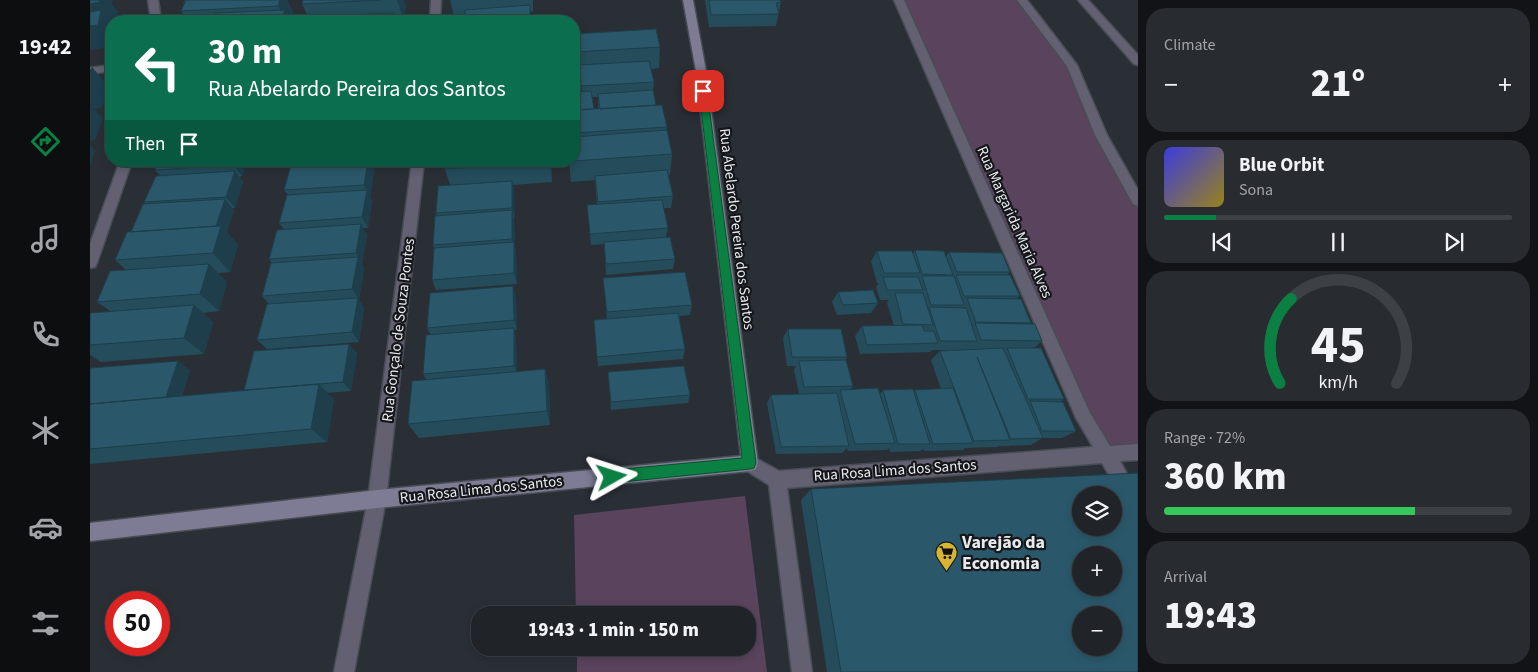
<!DOCTYPE html>
<html lang="en">
<head>
<meta charset="utf-8">
<style>
	:root { --surface:#202328; --page:#282b30; --text:#f1f3f6; --muted:#a2a4a8; --line:#3d4045; --accent:#0b8043 }
	body { margin:0; font-family:"Source Sans 3",sans-serif; background:var(--page); color:var(--text); height:100vh; display:flex; flex-direction:column; font-size:19px; white-space:nowrap }
	* { box-sizing:border-box; margin:0 }
	p { font-size:16px; color:var(--muted) }
	.icon { flex:none; width:28px; height:28px; fill:none; stroke:currentColor; stroke-width:2; stroke-linecap:round; stroke-linejoin:round }
	.map { position:relative; flex:1; overflow:hidden }
	.panel { display:flex; flex-direction:column; gap:8px; padding:8px; background:#121316; width:400px }
	.panel>* { flex:none }
	.hud { position:absolute; left:15px; top:15px; width:475px; height:152px; border-radius:20px; box-shadow:0 2px 8px #0003,0 0 0 1px var(--line); background:#0b6e4f; color:#fff; overflow:hidden }
	.buttons { position:absolute; left:982px; top:486px; display:grid; gap:10px }
	.buttons a { display:grid; place-items:center; width:50px; height:50px; border-radius:50%; background:var(--surface); box-shadow:0 2px 8px #0003,0 0 0 1px var(--line); font-size:25px }
	.speed { position:absolute; left:15px; top:591px; display:flex; gap:10px; font-size:25px; font-weight:700; text-align:center }
	.speed>* { display:grid; place-content:center; width:65px; height:65px; border-radius:50%; background:var(--surface); box-shadow:0 2px 8px #0003,0 0 0 1px var(--line); line-height:1 }
	.speed .limit { border:8px solid #d22; background:#fff; color:#111 }
	.pin { position:absolute; display:grid; place-items:center; width:42px; height:42px; color:#fff; margin:-21px; border-radius:10px; box-shadow:0 2px 8px #0006 }
	.me { position:absolute; width:55px; margin:-28px; rotate:84deg; stroke-linejoin:round; filter:drop-shadow(0 0 4px #0008) }
	.turn { display:flex; align-items:center; gap:18px; height:105px; padding:0 20px; font-size:22px }
	.turn .icon { width:65px; height:65px; stroke-width:2.5 }
	.turn b { display:block; font-size:35px; line-height:42px }
	.then { display:flex; align-items:center; height:48px; padding:0 20px; background:#0003; gap:10px; font-size:19px }
	.big { font-size:38px; font-weight:800; line-height:1.1 }
	.panel .widget { flex:1; display:flex; flex-direction:column; justify-content:center; gap:8px; min-width:0; padding:0 18px; border-radius:20px; background:var(--page) }
	.panel .dial { align-items:center; gap:0 }
	.dial svg { height:130px; overflow:visible; fill:none; stroke:var(--line); stroke-width:7; stroke-linecap:round; text-anchor:middle }
	.dial text { fill:var(--text); stroke:none }
	.song { display:flex; align-items:center; gap:15px }
	.cover { width:60px; height:60px; border-radius:8px; background:linear-gradient(135deg,hsl(240 70% 55%),hsl(50 70% 35%)) }
	.played { height:5px; border-radius:2px; background:linear-gradient(90deg,var(--accent) 15%,var(--line) 15%) }
	.keys { display:flex; justify-content:space-around; direction:ltr }
	.heat { display:flex; justify-content:space-between; align-items:center; font-size:28px; direction:ltr }
	.charge { height:8px; border-radius:4px; background:linear-gradient(90deg,#34c759 72%,var(--line) 0) }
	.trip { position:absolute; left:381px; top:606px; width:285px; height:50px; border-radius:20px; background:var(--surface); box-shadow:0 2px 8px #0003,0 0 0 1px var(--line); font-weight:800; line-height:50px; text-align:center }
	main { display:flex; flex:1; min-height:0 }
	.menu { display:flex; flex-direction:column; width:90px; justify-content:space-around; align-items:center; background:#0d0e10; color:var(--muted) }
	.menu .icon { width:35px; height:35px }
	.menu .active { color:var(--accent) }
	.menu b { font-size:22px; color:var(--text) }
	.map>svg:first-child { display:block }
	.green { fill:#5a435d }
	.lines { fill:none; stroke-linecap:round; stroke-linejoin:round }
	.street-casing { stroke:#484d54; stroke-width:3 }
	.secondary-casing { stroke:#484d54; stroke-width:3 }
	.street { fill:#626071; fill-rule:evenodd }
	.secondary { fill:#7e7b95; fill-rule:evenodd }
	.wall { fill:#244c5b; fill-rule:evenodd }
	.shaded-wall { fill:#1d3e4a }
	.building { fill:#2a586a; stroke:#1d3e4a; fill-rule:evenodd }
	.route { fill:#0b8043; stroke:#07532c }
	.labels { text-anchor:middle; stroke-width:4.5; stroke-linejoin:round; paint-order:stroke }
	.street-label { font-size:15px; fill:#e7ebef; stroke:#15171a }
	.near-poi-label { font-size:18px; font-weight:bold; fill:#e7ebef; stroke:#15171a; text-anchor:start }
</style>
</head>
<body>
<main>
<nav class="menu">
<b>19:42</b>
<svg class="icon active" aria-label="directions" viewBox="0 0 24 24"><path d="M12 3l9 9-9 9-9-9zM9 14v-3h6M13 9l2 2-2 2"/></svg>
<svg class="icon" aria-label="music" viewBox="0 0 24 24"><path d="M9 18V5l10-2v13"/><circle cx="6" cy="18" r="3"/><circle cx="16" cy="16" r="3"/></svg>
<svg class="icon" aria-label="phone" viewBox="0 0 24 24"><path d="M5 4h4l2 5-3 2q2 4 5 5l2-3 5 2v4C11 20 4 13 5 4z"/></svg>
<svg class="icon" aria-label="climate" viewBox="0 0 24 24"><path d="M12 3v18M4 7l16 10M4 17L20 7"/></svg>
<svg class="icon" aria-label="car" viewBox="0 0 24 24"><path d="M5 17H2v-5l4-1 3-4h7l3 4 3 1v5h-3M9 17h6M6 11h13"/><circle cx="7" cy="17" r="2"/><circle cx="17" cy="17" r="2"/></svg>
<svg class="icon" aria-label="filters" viewBox="0 0 24 24"><path d="M4 7h16M4 17h16"/><circle cx="9" cy="7" r="2"/><circle cx="15" cy="17" r="2"/></svg>
</nav>
<div class="map">
<svg width="1048" height="672" viewBox="0 0 1048 672">
	<rect width="100%" height="100%" fill="#2a2f36"/>
	<path class="green" d="M809,0H932L982,65L1048,201V452L1018,454Z
		M655,496L677,672H487V648H658V615H486L484,515Z"/>
	<g class="lines">
		<defs>
			<path id="street" d="M58,0H68L71,21H61Z
				M341,0H351L350,21H340Z
				M804,0H814L1000,413L1020,446L1048,444V460L1030,461L1048,494V524L1042,521L1031,495L1012,463L697,488L722,672H702L679,485L654,469L652,463L654,457L660,455L689,471L1003,447L986,418Z
				M927,0H937L987,65L1017,135L1048,190V206L1043,204L1005,135L977,66Z
				M988,0H998L1048,55V65L1044,64Z
				M21,65V71L0,74V68Z
				M30,161H42L7,263L5,267L0,268V244Z
				M322,161H334L296,499L264,672H244L278,499Z"/>
			<path id="secondary" d="M593,0H603L616,71L668,463L666,469L660,471L287,508L0,541V523L287,490L651,456L606,71Z"/>
		</defs>
		<use href="#street" class="street-casing"/>
		<use href="#secondary" class="secondary-casing"/>
		<use href="#street" class="street"/>
		<use href="#secondary" class="secondary"/>
	</g>
	<path class="wall" d="M95,0H197L203,12L201,21H98L91,11L94,5L93,4Z
		M213,0H314L316,6L314,20L306,21H220L212,4Z
		M360,0H443V11L440,12L441,16L374,19L375,15L364,16Z
		M615,0H690L691,2L686,26L619,27Z
		M484,34L570,47L569,68L561,69L564,82L563,90L566,105L577,127L576,130L582,154L580,175H578L583,196L581,208H574L578,228L576,237L585,259L583,269L516,275L514,244L501,245L497,205L507,204L505,180L481,182L479,161H484V92H492L490,73H484ZM502,97H508V109H504Z
		M157,161L152,176L149,177L153,182L145,208H142L144,210L137,232L148,245L140,272L128,273L137,282L129,311L113,313L123,322L114,354L11,362L0,355V314L20,311L7,302L36,270L25,260L57,204L54,202L70,175L65,170Z
		M203,161H285L284,167H282L284,172L280,196L282,201L278,228H273L277,235L272,264L274,268L269,299L274,308L269,342L177,349L167,340L179,304L172,296L182,263L179,259L194,229L189,223L198,195L194,190L205,164Z
		M461,161L462,182L423,185L424,192V219L425,246L426,253L427,284L346,290L342,280L344,248L343,245L347,216L346,213L360,185L355,169Z
		M825,250L856,256L859,252L920,272L917,275L930,296L926,299L941,323L939,324L952,341L944,348L974,399L970,402L986,431L972,438H952L941,445L909,446L908,447L875,448L873,450L834,451L833,449L830,451L800,452L799,448L797,450L758,451L757,448L752,453L686,454L677,403L681,395L709,394L704,370L706,366H697L693,338L698,329L757,357L756,360L763,386L760,390L790,394L793,390L823,391L825,390L851,389L841,360L850,351L860,350H842L840,352L770,354L765,336L772,326H804L797,303L799,300H790L786,287L789,283H787L781,261L787,251L823,253Z
		M513,278L602,305L600,315L589,316L595,349L593,359L508,366L504,320L517,319L514,289Z
		M748,292L788,303L781,313L747,315L742,302Z
		M426,296L427,330H424L426,338L427,372L455,369L459,385L460,425L329,438L318,424L337,380L333,374L341,335L337,328Z
		M259,344L267,353L261,391L237,393L244,399L237,442L0,464V368L100,370L92,396L155,390Z
		M518,372L600,395L598,403L521,410Z
		M721,489L1048,672H737L711,500Z"/>
	<path class="shaded-wall" d="M0,0H23L22,4L28,11L26,21H21V47L0,50Z
		M190,0H197L203,12L201,21H191L193,15L188,6Z
		M307,0H314L316,6L314,20Z
		M303,13L306,21H301Z
		M2,67L20,88L12,108L4,109L13,118L5,140L0,141V70Z
		M0,145L5,150L0,167Z
		M144,161H157L152,176L143,165Z
		M278,161H279L284,172L280,196L282,201L278,228L272,217L277,190L274,185Z
		M282,161H285L284,167Z
		M460,161H461L462,182Z
		M145,171L153,182L145,208L136,197Z
		M422,181L424,192L425,219L422,208Z
		M135,199L144,210L137,232L148,245L140,272L123,253L125,227Z
		M422,210L424,221L425,246L426,253L427,284L424,273V246L422,239Z
		M271,224L277,235L272,264L266,253Z
		M268,257L274,268L269,299L274,308L269,342L262,332L268,298L262,289Z
		M119,264L137,282L129,311L110,294Z
		M423,286L426,296L427,330L424,320Z
		M104,305L123,322L114,354L94,338Z
		M424,328L426,338L427,375L424,366Z
		M259,344L267,353L261,391L253,382Z
		M88,361L100,370L88,409L75,401Z
		M455,369L459,385L460,425L457,411Z
		M229,384L244,399L237,442L221,429Z"/>
	<path class="building" d="M0,0H10V2L0,4Z
		M96,0H190L188,6L91,11Z
		M213,0H290L212,4Z
		M619,0H690L691,2L686,3L689,14L621,15Z
		M440,5V16L374,19L375,10Z
		M11,10L8,25L0,26V12Z
		M195,10L191,21H121L125,13Z
		M303,13L301,21H239L240,16Z
		M453,15V21H367V20Z
		M566,29L570,47L484,52V34Z
		M559,61L564,82L491,86L490,65Z
		M563,90L566,105L510,109L508,94Z
		M501,91L504,109L484,110V92Z
		M572,105L577,127L484,133V110Z
		M577,130L582,154L484,161V137Z
		M69,161H144L143,165L65,170Z
		M257,161H278L274,185L194,190L201,165Z
		M355,161H460V162L355,169Z
		M577,170L583,196L508,202L505,176Z
		M145,171L136,197L54,202L66,176Z
		M422,181V208L346,213L348,186Z
		M277,190L272,217L189,223L197,195Z
		M135,199L126,226L41,232L53,204Z
		M572,200L578,228L500,234L497,205Z
		M422,210V239L343,245L345,216Z
		M271,224L266,253L179,259L187,230Z
		M131,226L123,253L25,260L37,232Z
		M580,237L585,259L516,264L514,242Z
		M424,242V273L342,280L344,248Z
		M825,250L854,251L863,275L832,274Z
		M787,251H822L830,273H794Z
		M859,252L912,253L920,272H867Z
		M268,257L262,289L172,296L181,263Z
		M119,264L110,294L7,302L20,271Z
		M595,272L602,305L517,312L513,278Z
		M866,275H920L930,296H874Z
		M832,276H864L874,305H841Z
		M793,277H828L833,290H797Z
		M423,286L424,320L337,328L340,293Z
		M783,290L788,303L753,305L748,292Z
		M805,293H833L843,325L813,324Z
		M268,298L262,332L167,340L177,304Z
		M877,298L931,299L941,323L886,322Z
		M104,305L94,338L0,345V313Z
		M839,307L876,308L887,341H850Z
		M588,313L595,349L507,357L504,320Z
		M885,323L945,324L952,341L891,340Z
		M832,325L834,331H844L848,343L777,345L772,326Z
		M424,328V366L333,374L336,335Z
		M698,329H751L757,357H702Z
		M259,344L253,382L154,390L164,351Z
		M913,348L953,438L921,439L887,357L920,440L884,441L850,351Z
		M917,348H951L974,399H938Z
		M756,360L763,386L714,387L709,361Z
		M88,361L76,397L0,404V368Z
		M594,366L600,395L521,402L518,372Z
		M455,369L457,411L318,424L322,381Z
		M229,384L221,429L0,449V404Z
		M788,388L805,443L765,444L750,390Z
		M863,388L883,443L843,444L825,390Z
		M823,389L840,444H808L793,390Z
		M747,393L759,446L691,447L681,395Z
		M940,401L973,402L986,431H952Z
		M1048,473V672H751L721,489ZM991,495H1024V528H991ZM991,555H1024V588H991ZM991,615H1024V648H991Z"/>
	<path class="route" d="M613,88L617,91L666,463L664,468L660,469L522,483L518,481L516,477L518,472L522,470L652,458L609,91Z"/>
	<defs>
		<symbol id="supermarket-pin" viewBox="-11 -11 22 30"><path d="M0 17L-7.5 6A9.5 9.5 0 1 1 7.5 6Z" fill="#d6b534" stroke="#15171a"/><path d="M-6-5.5h2.5l.6 2H6L4.5 2H-2.5L-4.4-4H-6ZM-1.5 3.2a1.3 1.3 0 1 0 .1 0ZM3 3.2a1.3 1.3 0 1 0 .1 0Z" fill="#111"/></symbol>
	</defs>
	<g fill-rule="evenodd">
		<use href="#supermarket-pin" x="844" y="540" width="25" height="34"/>
	</g>
	<g class="labels">
		<g class="street-label">
			<text transform="translate(925 222) rotate(66)" y="5">Rua Margarida Maria Alves</text>
			<text transform="translate(647 229) rotate(83)" y="5">Rua Abelardo Pereira dos Santos</text>
			<text transform="translate(308 330) rotate(-83)" y="5">Rua Gonçalo de Souza Pontes</text>
			<text transform="translate(805 470) rotate(-4)" y="5">Rua Rosa Lima dos Santos</text>
			<text transform="translate(391 489) rotate(-6)" y="5">Rua Rosa Lima dos Santos</text>
		</g>
		<g class="near-poi-label">
			<text x="872" y="548">Varejão da<tspan x="872" dy="21">Economia</tspan></text>
		</g>
	</g>
</svg>
<div class="buttons">
<a><svg class="icon" aria-label="layers" viewBox="0 0 24 24"><path d="M12 4l9 5-9 5-9-5zM3 14l9 5 9-5"/></svg></a>
<a>+</a>
<a>−</a>
</div>
<div class="speed"><div class="limit">50</div></div>
<div class="pin" style="left:613px;top:91px;background:#d93025"><svg class="icon" aria-label="arrive" viewBox="0 0 24 24"><path d="M6 21V4h12l-3 4 3 4H6"/></svg></div>
<svg class="me" style="left:522px;top:477px" viewBox="-20 -20 40 40"><path d="M0-17L14 15 0 8-14 15z" fill="#0b8043" stroke="#fff" stroke-width="4"/></svg>
<div class="trip">19:43 · 1 min · 150 m</div>
<div class="hud">
<div class="turn"><svg class="icon" aria-label="left" viewBox="0 0 24 24"><path d="M17 20v-9H6M10 6l-5 5 5 5"/></svg><div><b>30 m</b>Rua Abelardo Pereira dos Santos</div></div>
<div class="then">Then<svg class="icon" aria-label="arrive" viewBox="0 0 24 24"><path d="M6 21V4h12l-3 4 3 4H6"/></svg></div>
</div>
</div>
<section class="panel">
<div class="widget"><p>Climate</p>
<div class="heat"><a>−</a><b class="big">21°</b><a>+</a></div>
</div>
<div class="widget">
<div class="song"><i class="cover"></i><div><b>Blue Orbit</b><p>Sona</p></div></div>
<div class="played"></div>
<div class="keys"><svg class="icon" aria-label="previous" viewBox="0 0 24 24"><path d="M18 5L8 12l10 7zM5 5v14"/></svg><svg class="icon" aria-label="pause" viewBox="0 0 24 24"><path d="M8 5v14M16 5v14"/></svg><svg class="icon" aria-label="next" viewBox="0 0 24 24"><path d="M6 5l10 7-10 7zM19 5v14"/></svg></div>
</div>
<div class="widget dial"><svg viewBox="0 0 100 80">
<path d="M14 69A42 42 0 1 1 86 69"/>
<path d="M14 69A42 42 0 0 1 21 17" stroke="#0b8043"/>
<text x="50" y="56" font-size="32" font-weight="700">45</text>
<text x="50" y="72" font-size="11">km/h</text>
</svg></div>
<div class="widget"><p>Range · 72%</p><b class="big">360 km</b><div class="charge"></div></div>
<div class="widget"><p>Arrival</p><b class="big">19:43</b></div>
</section>
</main>
</body>
</html>
